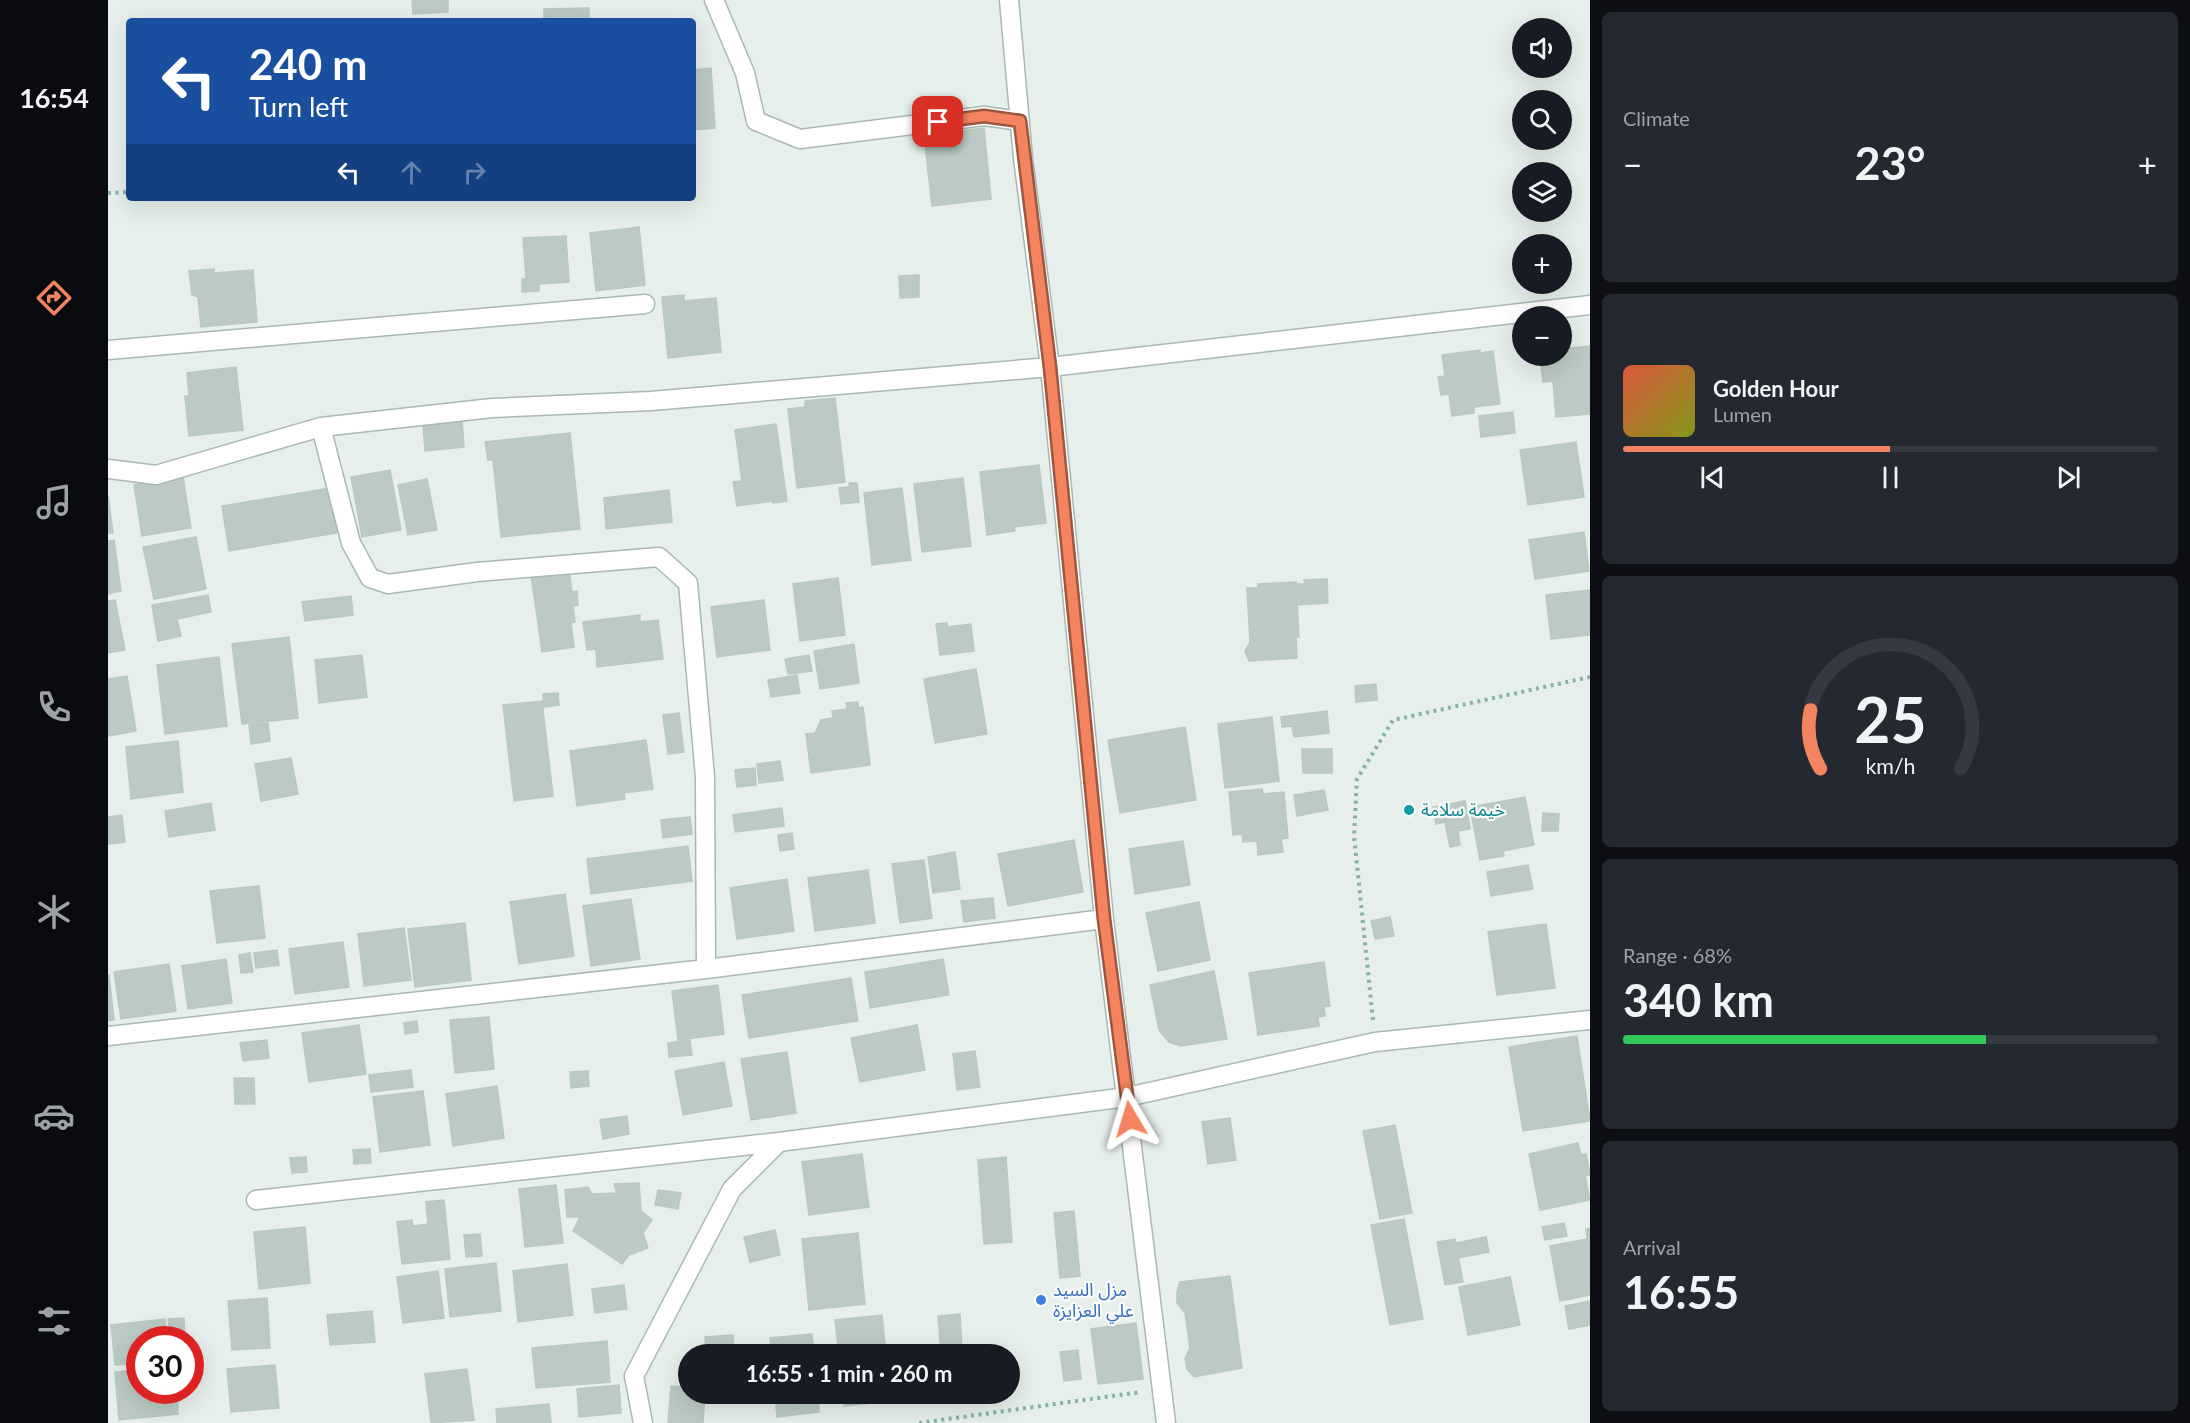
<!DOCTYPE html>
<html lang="en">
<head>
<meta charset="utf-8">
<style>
	:root { --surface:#171b24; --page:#242831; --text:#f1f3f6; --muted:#9ea1a6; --line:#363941; --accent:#f4845f }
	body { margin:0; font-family:Lato,"Noto Sans Arabic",sans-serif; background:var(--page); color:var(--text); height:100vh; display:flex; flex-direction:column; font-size:22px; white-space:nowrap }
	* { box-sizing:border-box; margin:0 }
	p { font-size:20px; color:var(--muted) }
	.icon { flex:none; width:33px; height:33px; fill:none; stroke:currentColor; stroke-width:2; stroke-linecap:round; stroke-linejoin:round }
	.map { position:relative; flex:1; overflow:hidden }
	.details { display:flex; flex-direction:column; gap:12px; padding:12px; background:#0d0f14; width:600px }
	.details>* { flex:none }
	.hud { position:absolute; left:18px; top:18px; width:570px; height:183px; border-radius:6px; box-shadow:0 6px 24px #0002; background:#1a4fa0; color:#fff; overflow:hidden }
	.fabs { position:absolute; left:1404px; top:18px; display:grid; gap:12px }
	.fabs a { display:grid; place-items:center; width:60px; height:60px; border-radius:50%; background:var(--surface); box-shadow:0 6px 24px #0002; font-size:30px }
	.speed { position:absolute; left:18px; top:1326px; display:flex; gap:12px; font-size:30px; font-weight:700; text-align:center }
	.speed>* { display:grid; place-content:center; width:78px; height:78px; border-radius:50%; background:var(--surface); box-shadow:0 6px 24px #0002; line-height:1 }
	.speed .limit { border:9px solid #d22; background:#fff; color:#111 }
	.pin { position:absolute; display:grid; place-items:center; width:51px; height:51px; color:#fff; margin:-26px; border-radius:12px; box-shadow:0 3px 9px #0006 }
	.me { position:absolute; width:66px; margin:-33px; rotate:353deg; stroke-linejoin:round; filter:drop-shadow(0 0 4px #0008) }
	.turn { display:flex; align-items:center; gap:21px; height:126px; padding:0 24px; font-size:27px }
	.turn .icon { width:78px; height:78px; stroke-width:2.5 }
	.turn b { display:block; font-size:42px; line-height:51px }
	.lanes { display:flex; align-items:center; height:57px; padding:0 24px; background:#0003; justify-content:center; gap:30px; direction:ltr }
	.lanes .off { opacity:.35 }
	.big { font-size:45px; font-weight:700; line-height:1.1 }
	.details .card { flex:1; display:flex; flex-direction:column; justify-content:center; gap:9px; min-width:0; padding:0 21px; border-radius:9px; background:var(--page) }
	.details .dial { align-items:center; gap:0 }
	.dial svg { height:156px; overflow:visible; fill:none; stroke:var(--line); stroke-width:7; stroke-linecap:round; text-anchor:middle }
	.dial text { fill:var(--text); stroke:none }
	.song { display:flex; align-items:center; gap:18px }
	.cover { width:72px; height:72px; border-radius:9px; background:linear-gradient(135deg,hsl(10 70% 55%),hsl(70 70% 35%)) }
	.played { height:6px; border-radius:3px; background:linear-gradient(90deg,var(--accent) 50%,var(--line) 50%) }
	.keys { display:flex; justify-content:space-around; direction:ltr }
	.heat { display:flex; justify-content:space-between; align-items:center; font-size:33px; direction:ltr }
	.charge { height:9px; border-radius:4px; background:linear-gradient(90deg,#34c759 68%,var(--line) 0) }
	.trip { position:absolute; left:570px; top:1344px; width:342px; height:60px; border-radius:30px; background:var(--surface); box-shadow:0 6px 24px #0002; font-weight:700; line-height:60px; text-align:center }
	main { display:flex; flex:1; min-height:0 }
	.tab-bar { display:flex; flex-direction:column; width:108px; justify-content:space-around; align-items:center; background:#090b0e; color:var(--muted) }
	.tab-bar .icon { width:42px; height:42px }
	.tab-bar .on { color:var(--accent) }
	.tab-bar b { font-size:27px; color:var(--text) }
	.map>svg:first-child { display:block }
	.building { fill:#bbcac4; stroke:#b8c9c2; stroke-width:1.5 }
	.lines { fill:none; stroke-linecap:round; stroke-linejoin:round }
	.minor-casing { stroke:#a8b8b2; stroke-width:21 }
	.path { stroke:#86b3a5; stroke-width:4; stroke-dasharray:3 4.5; stroke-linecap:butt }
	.minor { stroke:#fff; stroke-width:18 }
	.route-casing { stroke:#9f563e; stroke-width:15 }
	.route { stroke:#f4845f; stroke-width:10 }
	.culture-dot { fill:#0f9aa8; stroke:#f7fbf9; stroke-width:2 }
	.shop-dot { fill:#3f7fe0; stroke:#f7fbf9; stroke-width:2 }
	.labels { text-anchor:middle; stroke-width:4.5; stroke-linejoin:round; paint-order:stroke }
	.culture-label { font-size:18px; fill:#0d838f; stroke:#f7fbf9; text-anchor:start }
	.shop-label { font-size:18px; fill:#366cbe; stroke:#f7fbf9; text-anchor:start }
</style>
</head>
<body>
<main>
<nav class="tab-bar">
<b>16:54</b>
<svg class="icon on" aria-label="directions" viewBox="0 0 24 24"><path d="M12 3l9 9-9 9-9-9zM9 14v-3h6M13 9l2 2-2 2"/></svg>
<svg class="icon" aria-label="music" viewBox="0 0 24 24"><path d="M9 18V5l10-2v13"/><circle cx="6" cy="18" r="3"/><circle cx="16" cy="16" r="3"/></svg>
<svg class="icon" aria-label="phone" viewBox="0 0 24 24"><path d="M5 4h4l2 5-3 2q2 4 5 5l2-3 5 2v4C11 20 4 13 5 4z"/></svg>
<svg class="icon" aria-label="climate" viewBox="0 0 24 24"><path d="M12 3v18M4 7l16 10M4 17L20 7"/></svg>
<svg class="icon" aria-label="car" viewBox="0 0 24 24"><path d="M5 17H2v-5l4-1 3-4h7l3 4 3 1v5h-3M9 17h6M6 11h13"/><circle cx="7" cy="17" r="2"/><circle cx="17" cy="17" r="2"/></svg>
<svg class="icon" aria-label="filters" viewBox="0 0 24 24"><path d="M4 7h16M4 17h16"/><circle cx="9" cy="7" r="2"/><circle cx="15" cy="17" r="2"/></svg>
</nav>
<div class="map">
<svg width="1482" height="1423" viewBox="0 0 1482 1423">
	<rect width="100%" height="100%" fill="#e6efeb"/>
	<path class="building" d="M304,0H340V12L305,14Z
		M481,8V19H488V21H436V9Z
		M603,68L607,128L585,130V70Z
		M876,128L883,199L824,206L816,135Z
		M531,227L537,285L488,291L482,233Z
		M458,236L461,282L431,284V291L414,292V279H418L415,238Z
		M106,269V273L145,270L149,322L93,327L90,297L84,295L81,271Z
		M811,275V297L792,298L791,276Z
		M576,295V301L608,298L613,352L560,358L554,297Z
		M1482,346V414L1448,417L1445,381L1435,382L1433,365H1442V356H1454V349Z
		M1372,350V353L1385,351L1392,404L1366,407V413L1344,416L1341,394L1333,395L1330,377L1337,376L1334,355Z
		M128,367L135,430L81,436L77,396H81L79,373Z
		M727,398L737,482L689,488L680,409L697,407V401Z
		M1405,412L1407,433L1373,437L1371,416Z
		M354,420L356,447L317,451L315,424Z
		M668,424L679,501L665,503V501L629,506L625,482L634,481L627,430Z
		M462,433L472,529L393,537L385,460H380L377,442Z
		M1468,442L1476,497L1420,505L1412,450Z
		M931,465L938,523L906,527L907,531L879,535L872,472Z
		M282,470L293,530L254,537L243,477Z
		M75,477L83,528L34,536L26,485Z
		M855,478L863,546L814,552L806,484Z
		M319,479L329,530L300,535L290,485Z
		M741,483H749L751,502L733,504L731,488L742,487Z
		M222,488L229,533L121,551L114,506Z
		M794,488L803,560L764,565L756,493Z
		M561,490L564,522L498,529L496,498Z
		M0,495L5,533H0Z
		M1476,532L1481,571L1427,579L1421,540Z
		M88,537L98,589L46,599L35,547Z
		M6,540L13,591L0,594V541Z
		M461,569L464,592L469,591L470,605L465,606L467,622L463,623L466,647L434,652L423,575Z
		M730,578L737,635L692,641L685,584Z
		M1219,579L1220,603L1189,605L1188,584H1197L1196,580Z
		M1188,582L1191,637H1188L1189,658L1141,661L1137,651L1142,642L1139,588H1150V584Z
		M1482,590V635L1443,639L1438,595Z
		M100,595L103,612L69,619L73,636L50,641L44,605Z
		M243,596L245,615L197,621L194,602Z
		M7,600L17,650L0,653V601Z
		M656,600L662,650L609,657L603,607Z
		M532,615V622L550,620L555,659L489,667L488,649L479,650L475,622Z
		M839,623V627L863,624L866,651L832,655L828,624Z
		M181,637L190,718L134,724L124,644Z
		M746,644L751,683L712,689L706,651Z
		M254,655L259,697L211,703L207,660Z
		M701,655L704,671L680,674L677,659Z
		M111,657L119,726L57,734L49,665Z
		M868,669L879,734L827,743L816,679Z
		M689,675L692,693L663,697L660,680Z
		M19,676L28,731L0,736V679Z
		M1268,684L1269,700L1248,702L1247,686Z
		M450,693L451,705L436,707L435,694Z
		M434,701L445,796L406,801L395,705Z
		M750,702V708L755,707L762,765L703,773L698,734L707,733L713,720L725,718L724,711L739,709L738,703Z
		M1219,711L1221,733L1186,737L1184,726L1174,727L1173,717Z
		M571,713L576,752L560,754L555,715Z
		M1164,717L1171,781L1117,788L1110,724Z
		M160,723L162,741L143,744L141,725Z
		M1077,727L1088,800L1012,813L1000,740Z
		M538,740L545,789L516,793L517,799L469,806L462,751Z
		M70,741L75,792L23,799L18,747Z
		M1194,749H1224V773H1195Z
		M183,758L190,794L153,801L147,764Z
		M672,761L675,780L651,783L649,764Z
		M647,768L648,785L629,787L627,770Z
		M1154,789L1155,794L1176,792L1180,838L1173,839L1175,852L1150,855L1149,841L1135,842L1134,834L1125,835L1121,792Z
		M1216,790L1220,810L1189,816L1186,795Z
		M1417,797L1426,845L1395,851L1396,856L1372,860L1362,807Z
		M1357,801L1362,829L1350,831L1352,845L1342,847L1337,822L1328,824L1325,807Z
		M103,803L107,830L61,837L57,811Z
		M674,808L676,826L627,832L625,815Z
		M1435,813L1451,814L1450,831H1434Z
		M14,815L17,842L0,844V817Z
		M582,817L584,834L555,838L553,820Z
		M684,833L686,849L672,851L670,835Z
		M966,840L975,892L900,906L890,854Z
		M1075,841L1082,885L1027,894L1021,849Z
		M580,846L584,881L483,894L479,859Z
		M847,852L852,889L825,893L820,857Z
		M816,860L824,918L792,923L784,864Z
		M1420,865L1425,889L1383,896L1379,872Z
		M760,870L767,923L707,931L700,878Z
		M679,879L686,931L629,939L622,888Z
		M151,886L157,938L109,943L102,891Z
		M457,894L466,956L411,964L402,902Z
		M885,898L887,918L856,922L853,901Z
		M523,899L532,959L483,966L475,906Z
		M1091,902L1102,960L1050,971L1038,913Z
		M1282,917L1286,936L1267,939L1263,921Z
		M357,923L363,980L307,987L300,929Z
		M1438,924L1447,988L1389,995L1380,932Z
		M296,928L303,980L256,986L250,934Z
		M235,942L241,987L187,994L181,949Z
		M169,950L171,965L148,968L146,953Z
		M142,953L145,972L133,973L131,955Z
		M118,959L124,1003L80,1009L74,966Z
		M835,959L841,995L762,1008L757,972Z
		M1216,962L1222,1006L1216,1007L1217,1016L1210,1017L1211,1026L1150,1035L1141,973Z
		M61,964L68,1011L13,1019L6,972Z
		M1106,971L1119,1039L1073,1046L1061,1042L1051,1030L1042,985Z
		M1,975L6,1020L0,1021V975Z
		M743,978L750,1021L641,1038L634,995Z
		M610,985L616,1034L570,1040L564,991Z
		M381,1017L386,1069L347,1073L342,1020Z
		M309,1021L310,1032L297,1034L296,1023Z
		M251,1025L258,1074L201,1082L194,1033Z
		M809,1025L817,1070L752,1082L743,1038Z
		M1469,1036L1482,1121L1415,1131L1401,1047Z
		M159,1040L161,1058L135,1061L132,1043Z
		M582,1040L584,1055L561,1057L560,1043Z
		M867,1051L872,1087L849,1090L845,1054Z
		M679,1052L688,1113L643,1120L633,1059Z
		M616,1062L624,1106L575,1115L567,1071Z
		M303,1070L305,1087L263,1092L261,1075Z
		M480,1071L481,1086L463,1088L462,1072Z
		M126,1078H146L147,1104H127Z
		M389,1086L396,1138L345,1146L338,1094Z
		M315,1091L322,1145L272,1152L265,1097Z
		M519,1116L521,1134L495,1139L492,1120Z
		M1122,1118L1128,1160L1100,1164L1094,1122Z
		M1287,1125L1304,1213L1272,1219L1255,1131Z
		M1470,1143L1473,1155L1478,1154L1482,1175L1477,1176L1482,1200L1432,1210L1421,1154Z
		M262,1149L263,1163L246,1164L245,1150Z
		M754,1154L761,1207L701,1215L694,1162Z
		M198,1157L199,1172L184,1173L182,1158Z
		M898,1157L904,1242L876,1244L870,1160Z
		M531,1183L533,1211L544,1220L535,1233L540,1248L521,1255L514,1264L465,1231L472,1217H459L457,1190L480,1187L484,1194L509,1193L506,1184Z
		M448,1185L455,1243L417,1247L411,1189Z
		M550,1190L573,1193L570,1209L547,1205Z
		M336,1200L342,1259L294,1264L289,1222L304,1220L305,1226L320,1224L318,1202Z
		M966,1211L972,1276L952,1278L946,1213Z
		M1296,1219L1315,1319L1282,1325L1263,1225Z
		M1456,1223L1459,1236L1437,1240L1434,1227Z
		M197,1227L202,1283L151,1289L146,1232Z
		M1482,1228V1295L1452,1301L1442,1246L1479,1239L1478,1229Z
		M667,1230L672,1255L642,1262L636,1237Z
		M750,1233L757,1304L701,1310L694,1239Z
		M372,1234L374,1256L358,1257L356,1235Z
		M1378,1237L1381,1252L1350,1258L1348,1243Z
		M1347,1239L1355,1282L1337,1285L1329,1242Z
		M388,1263L393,1311L342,1317L337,1269Z
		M459,1264L465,1315L410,1322L405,1271Z
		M330,1271L336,1318L295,1323L289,1277Z
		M1122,1276L1134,1368L1086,1377L1079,1369L1077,1358L1082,1348L1077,1313L1069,1303V1292L1072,1282Z
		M1402,1277L1412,1325L1360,1335L1351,1287Z
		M516,1285L519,1309L487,1313L484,1289Z
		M159,1298L162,1348L124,1350L120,1301Z
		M1482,1301V1325L1461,1329L1457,1306Z
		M264,1311L267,1342L222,1345L219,1315Z
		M852,1314L854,1351L833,1353L830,1316Z
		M774,1315L778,1354H731L727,1320Z
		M76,1318L77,1339L62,1340L60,1319Z
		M57,1319L59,1340H32V1363L7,1365L3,1325Z
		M1028,1323L1035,1379L990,1384L983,1329Z
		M704,1334L706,1354H664L662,1338Z
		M625,1335L626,1354H598L597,1337Z
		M499,1341L502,1382L428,1388L424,1348Z
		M970,1350L973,1379L956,1381L952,1352Z
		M167,1365L171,1408L123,1412L119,1369Z
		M359,1369L366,1420L323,1423L317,1374Z
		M32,1370V1390H69L70,1414L11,1420L7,1372Z
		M511,1385L513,1413L471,1417L469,1389Z
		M563,1386L580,1387V1394H597L595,1423H560Z
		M667,1394H710L711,1412L669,1417Z
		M735,1394H782V1401L736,1406Z
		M441,1404L443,1423H389L388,1409Z"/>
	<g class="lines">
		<defs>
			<path id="minor" d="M606,0L637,73L648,121L692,139L876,116L912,121
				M901,0L915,158L942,367L996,919L1058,1423
				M0,350L537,304
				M213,427L243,543L262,578L280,584L369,572L551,557L580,583L597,777L598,969
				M0,469L48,475L213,427L384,408L543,401L942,367L1482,305
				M0,1036L598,969L996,919
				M148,1200L671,1142L1019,1097L1267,1042L1482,1020
				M535,1423L526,1376L624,1189L671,1142"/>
		</defs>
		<use href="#minor" class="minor-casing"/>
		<path class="path" d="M0,193L21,192
			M1265,1020L1246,836L1249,779L1285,720L1482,677
			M811,1423L1033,1392"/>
		<use href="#minor" class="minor"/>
	</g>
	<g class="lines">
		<defs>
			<path id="route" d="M830,122L876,116L912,121L942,367L996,919L1022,1119"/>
		</defs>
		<use href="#route" class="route-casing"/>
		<use href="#route" class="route"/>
	</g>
	<circle class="culture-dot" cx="1301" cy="810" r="6"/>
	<circle class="shop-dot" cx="933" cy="1300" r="6"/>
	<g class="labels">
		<g class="culture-label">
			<text x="1313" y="816">خيمة سلامة</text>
		</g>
		<g class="shop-label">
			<text x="945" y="1296">مزل السيد<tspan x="945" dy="21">علي العزايزة</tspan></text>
		</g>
	</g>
</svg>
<div class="fabs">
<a><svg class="icon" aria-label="sound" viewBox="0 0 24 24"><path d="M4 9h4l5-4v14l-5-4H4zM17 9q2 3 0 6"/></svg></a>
<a><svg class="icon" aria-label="search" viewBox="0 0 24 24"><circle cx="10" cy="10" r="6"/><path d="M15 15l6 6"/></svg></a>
<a><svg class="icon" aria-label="layers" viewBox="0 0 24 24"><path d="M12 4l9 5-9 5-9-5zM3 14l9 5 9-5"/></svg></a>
<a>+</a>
<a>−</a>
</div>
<div class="speed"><div class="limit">30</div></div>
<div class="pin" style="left:830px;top:122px;background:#d93025"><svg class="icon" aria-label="arrive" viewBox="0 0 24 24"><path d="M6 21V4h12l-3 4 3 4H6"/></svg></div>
<svg class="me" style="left:1022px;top:1119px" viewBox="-20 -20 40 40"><path d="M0-17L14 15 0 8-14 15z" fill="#f4845f" stroke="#fff" stroke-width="4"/></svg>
<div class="trip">16:55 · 1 min · 260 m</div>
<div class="hud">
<div class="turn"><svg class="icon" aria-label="left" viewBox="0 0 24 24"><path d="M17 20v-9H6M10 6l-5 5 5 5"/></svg><div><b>240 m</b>Turn left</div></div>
<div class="lanes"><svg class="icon" aria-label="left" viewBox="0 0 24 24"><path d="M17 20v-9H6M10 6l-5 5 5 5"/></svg><svg class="icon off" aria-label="ahead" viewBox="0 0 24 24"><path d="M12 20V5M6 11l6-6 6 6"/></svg><svg class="icon off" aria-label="right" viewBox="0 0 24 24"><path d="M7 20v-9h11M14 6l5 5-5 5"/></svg></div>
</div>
</div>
<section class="details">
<div class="card"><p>Climate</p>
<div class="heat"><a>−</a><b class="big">23°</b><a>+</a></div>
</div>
<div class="card">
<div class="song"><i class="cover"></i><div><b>Golden Hour</b><p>Lumen</p></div></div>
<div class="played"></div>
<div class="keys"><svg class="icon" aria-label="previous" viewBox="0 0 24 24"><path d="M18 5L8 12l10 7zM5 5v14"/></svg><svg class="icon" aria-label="pause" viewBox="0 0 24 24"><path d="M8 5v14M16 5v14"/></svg><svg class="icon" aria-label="next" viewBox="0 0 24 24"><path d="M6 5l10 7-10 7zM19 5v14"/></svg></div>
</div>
<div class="card dial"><svg viewBox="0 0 100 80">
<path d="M14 69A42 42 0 1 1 86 69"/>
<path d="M14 69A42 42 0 0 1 9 39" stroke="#f4845f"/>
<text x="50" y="56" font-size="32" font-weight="700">25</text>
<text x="50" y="72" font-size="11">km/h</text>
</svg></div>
<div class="card"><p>Range · 68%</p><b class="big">340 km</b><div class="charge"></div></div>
<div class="card"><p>Arrival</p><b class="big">16:55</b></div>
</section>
</main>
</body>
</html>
